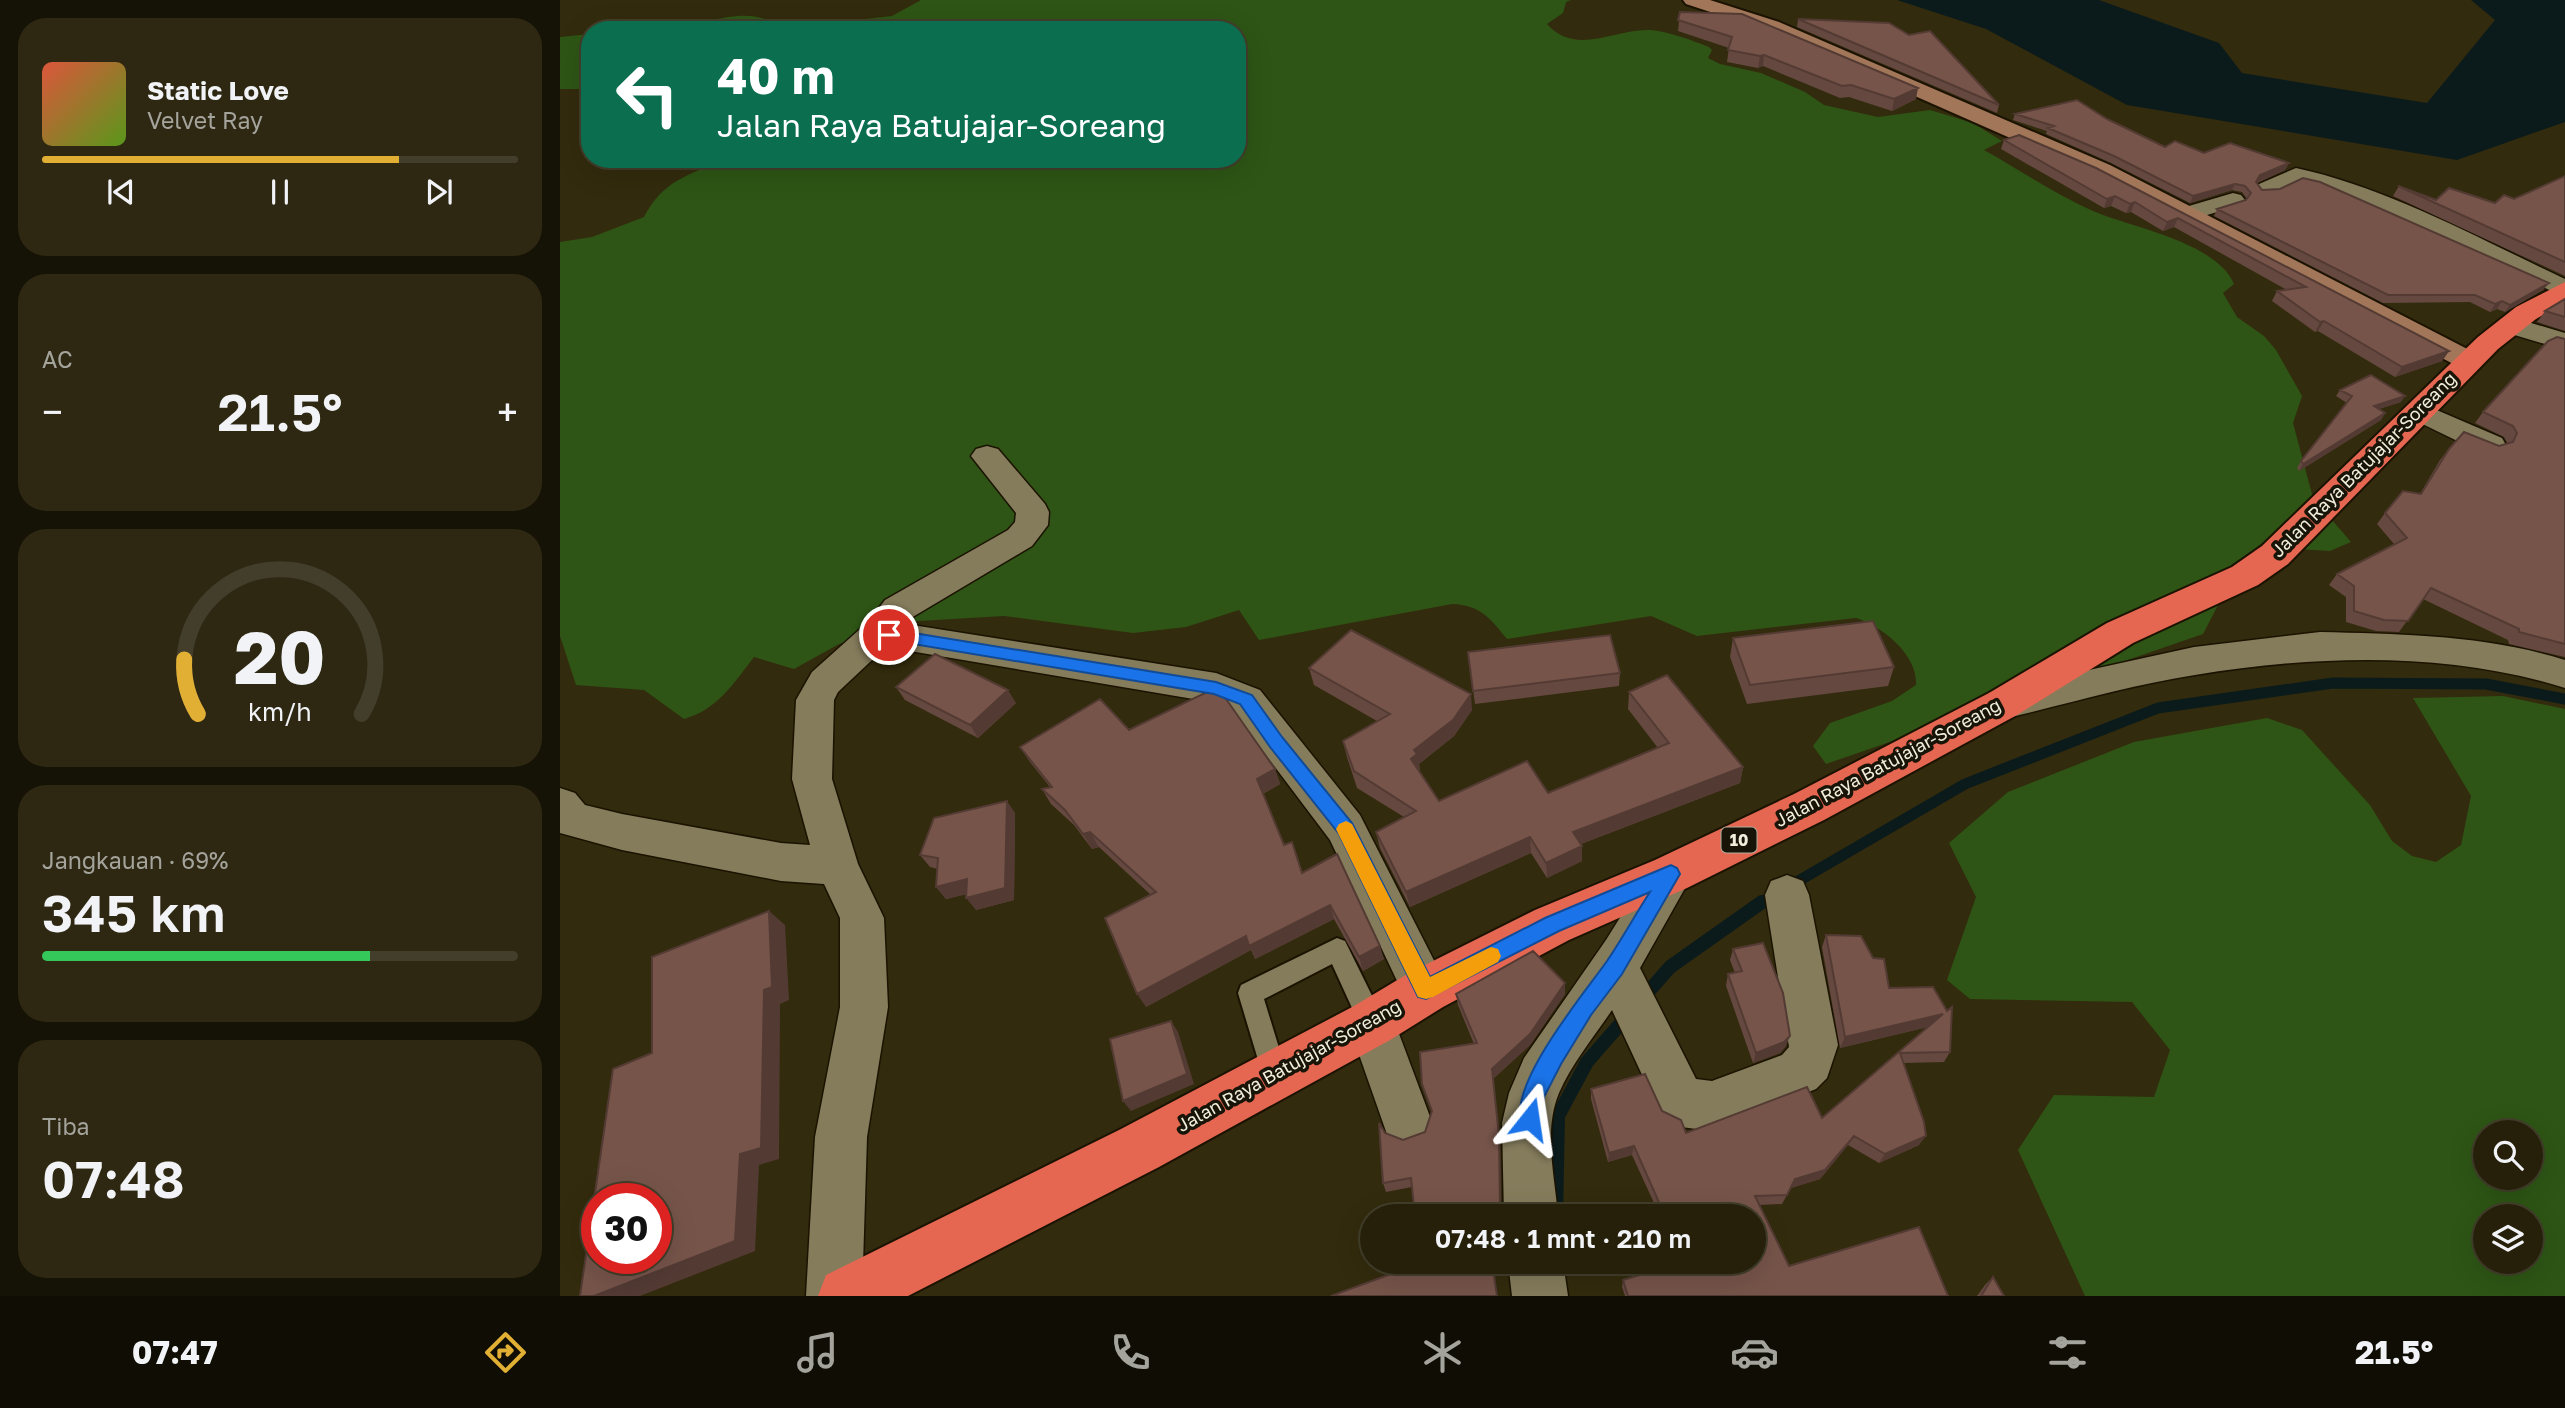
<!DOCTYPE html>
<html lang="id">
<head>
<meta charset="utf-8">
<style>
	:root { --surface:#26200a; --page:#2e2813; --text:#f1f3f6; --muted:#a4a39c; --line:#423e2b; --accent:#e1af34 }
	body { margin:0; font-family:"Golos Text",sans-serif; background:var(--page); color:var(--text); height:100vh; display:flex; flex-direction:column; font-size:26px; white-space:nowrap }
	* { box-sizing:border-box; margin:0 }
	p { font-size:23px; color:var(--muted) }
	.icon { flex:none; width:38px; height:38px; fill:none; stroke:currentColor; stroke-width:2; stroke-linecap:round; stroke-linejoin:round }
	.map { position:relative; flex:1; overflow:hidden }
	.sheet { display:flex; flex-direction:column; gap:18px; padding:18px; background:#151206; width:560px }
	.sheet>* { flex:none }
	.guide { position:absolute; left:21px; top:21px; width:665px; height:147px; border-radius:28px; box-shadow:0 7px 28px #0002,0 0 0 2px var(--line); background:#0b6e4f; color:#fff; overflow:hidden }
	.buttons { position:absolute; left:1913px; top:1120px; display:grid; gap:14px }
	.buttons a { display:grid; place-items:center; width:70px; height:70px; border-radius:50%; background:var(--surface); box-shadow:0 7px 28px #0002,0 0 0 2px var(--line); font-size:35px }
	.speed { position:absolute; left:21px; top:1183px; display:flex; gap:14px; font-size:35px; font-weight:700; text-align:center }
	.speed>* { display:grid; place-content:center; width:91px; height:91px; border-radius:50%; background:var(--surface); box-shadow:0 7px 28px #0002,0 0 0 2px var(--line); line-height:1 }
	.speed .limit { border:10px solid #d22; background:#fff; color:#111 }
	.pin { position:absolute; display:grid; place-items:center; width:60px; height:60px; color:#fff; margin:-30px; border:4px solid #fff; border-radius:50%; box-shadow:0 2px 7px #0007 }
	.me { position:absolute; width:77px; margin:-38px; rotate:15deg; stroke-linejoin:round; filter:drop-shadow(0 0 5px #0008) }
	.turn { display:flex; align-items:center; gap:24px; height:147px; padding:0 21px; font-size:32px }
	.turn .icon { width:91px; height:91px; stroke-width:2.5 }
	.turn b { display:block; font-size:49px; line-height:60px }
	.big { font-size:52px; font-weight:600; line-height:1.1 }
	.sheet .widget { flex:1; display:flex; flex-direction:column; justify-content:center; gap:10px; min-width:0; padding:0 24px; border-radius:28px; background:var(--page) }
	.sheet .dial { align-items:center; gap:0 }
	.dial svg { height:182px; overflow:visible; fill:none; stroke:var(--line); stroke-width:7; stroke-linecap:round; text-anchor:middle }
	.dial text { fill:var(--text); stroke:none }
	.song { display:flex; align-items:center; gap:21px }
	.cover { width:84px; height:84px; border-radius:10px; background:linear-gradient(135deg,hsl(10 70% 55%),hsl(90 70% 35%)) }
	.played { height:7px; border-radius:4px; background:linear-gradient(90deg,var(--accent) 75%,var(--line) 75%) }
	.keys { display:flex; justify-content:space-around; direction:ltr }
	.heat { display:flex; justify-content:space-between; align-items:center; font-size:38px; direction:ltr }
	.charge { height:10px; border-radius:5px; background:linear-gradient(90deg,#34c759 69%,var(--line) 0) }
	.trip { position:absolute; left:800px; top:1204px; width:406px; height:70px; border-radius:35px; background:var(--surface); box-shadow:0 7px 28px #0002,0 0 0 2px var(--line); font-weight:600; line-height:70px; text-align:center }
	.dock { display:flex; height:112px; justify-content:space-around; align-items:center; background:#0f0d04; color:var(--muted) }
	.dock .icon { width:49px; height:49px }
	.dock .on { color:var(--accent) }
	.dock b { font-size:32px; color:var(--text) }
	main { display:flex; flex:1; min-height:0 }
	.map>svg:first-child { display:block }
	.green { fill:#2e5515; fill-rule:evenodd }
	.water { fill:#0b1b1c }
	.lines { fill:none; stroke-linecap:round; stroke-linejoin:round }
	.stream-far1 { stroke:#0b1b1c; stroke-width:11 }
	.stream { stroke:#0b1b1c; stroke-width:14 }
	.lane-casing { stroke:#1b1300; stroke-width:4 }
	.street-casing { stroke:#1b1300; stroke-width:3 }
	.secondary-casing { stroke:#1b1300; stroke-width:4 }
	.highway-casing { stroke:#1b1300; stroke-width:4 }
	.lane { fill:#857c5c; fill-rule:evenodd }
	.street { fill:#857c5c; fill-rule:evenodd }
	.secondary { fill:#a27659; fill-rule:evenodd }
	.highway { fill:#e66751; fill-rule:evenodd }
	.wall { fill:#654840 }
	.shaded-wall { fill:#533b34 }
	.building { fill:#76544a; stroke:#533b34; stroke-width:2; fill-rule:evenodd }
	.route { fill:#1a73e8; stroke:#114b97; stroke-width:2 }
	.slow { fill:#f59e0b }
	.labels { text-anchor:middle; stroke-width:7; stroke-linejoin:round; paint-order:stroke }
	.shield { fill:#181408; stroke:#b1ad9c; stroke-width:2 }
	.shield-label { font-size:16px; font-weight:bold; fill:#f2eedc }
	.street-label { font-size:18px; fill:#f2eedc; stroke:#181408 }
</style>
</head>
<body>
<main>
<section class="sheet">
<div class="widget">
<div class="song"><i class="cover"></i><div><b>Static Love</b><p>Velvet Ray</p></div></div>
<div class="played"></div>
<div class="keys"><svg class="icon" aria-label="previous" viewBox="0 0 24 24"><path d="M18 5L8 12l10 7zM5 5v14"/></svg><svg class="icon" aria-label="pause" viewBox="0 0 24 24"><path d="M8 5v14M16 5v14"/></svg><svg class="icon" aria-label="next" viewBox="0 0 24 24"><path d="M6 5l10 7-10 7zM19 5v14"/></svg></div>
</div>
<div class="widget"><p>AC</p>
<div class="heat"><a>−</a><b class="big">21.5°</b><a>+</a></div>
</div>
<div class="widget dial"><svg viewBox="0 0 100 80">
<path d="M14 69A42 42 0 1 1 86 69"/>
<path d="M14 69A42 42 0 0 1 8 45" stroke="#e1af34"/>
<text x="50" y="56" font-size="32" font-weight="700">20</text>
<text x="50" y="72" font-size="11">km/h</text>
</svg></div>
<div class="widget"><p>Jangkauan · 69%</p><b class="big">345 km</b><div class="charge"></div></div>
<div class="widget"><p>Tiba</p><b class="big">07:48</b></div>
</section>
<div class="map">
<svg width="2005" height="1296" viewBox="0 0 2005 1296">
	<rect width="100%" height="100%" fill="#332b0d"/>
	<path class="green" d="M361,0H1011L1006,2L1003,13L987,24C1016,57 1055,28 1091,30C1110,32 1131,40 1149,47L1152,50L1148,58L1160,64L1201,73L1245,92L1264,105L1318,117L1370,110L1413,123L1442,141L1424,150C1460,170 1496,195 1533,211C1573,228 1656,242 1674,284L1663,293L1677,317L1704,336L1716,350L1742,396L1733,423L1753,498L1791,542L1770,551L1737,549L1681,561L1643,634L1266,764L1253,746L1270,723L1332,701L1356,685C1358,655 1323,627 1296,618L1137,636L1091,616L947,639C930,618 920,605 892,604L699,640L679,610L626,627L573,633L444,616L342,622L279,644L234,669L194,657C174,683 157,710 124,719L84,690L16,685L0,636V242L32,237L84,217C104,179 128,176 165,159H677V30H114C140,24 182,8 207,20L208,25L217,29L332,16Z
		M30,34V89H0V37Z
		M1943,696L2005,709V1296H1525L1458,1150L1494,1095L1594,1097L1610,1050L1572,1002L1410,999L1387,980L1416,897L1389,843L1448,792L1574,742L1707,718L1742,730L1810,805L1832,841L1852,856L1876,862L1901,845L1911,796L1853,698ZM1970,1132V1178H1925V1132ZM1970,1216V1262H1925V1216Z"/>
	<path class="water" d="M1337,0H1539L1659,43L1682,73L1867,103L1935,20L1911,0H2005V122L1897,160L1567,105L1426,29Z"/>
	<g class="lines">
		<path class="stream-far1" d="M1199,904L1405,784L1598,708L1773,683L1926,684L2005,699"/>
		<path class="stream" d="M1081,1000L1110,967L1202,902
			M996,1216L998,1116L1027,1062L1068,1015"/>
		<defs>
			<path id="lane" d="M777,938L785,941L821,1014L825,1023L821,1032L812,1035L803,1032L772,964L704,999L727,1074L723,1083L714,1087L705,1083L678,993L681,985Z"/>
			<path id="street" d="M1736,168C1826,187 1922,240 2005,279V297L1757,186L1739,182L1715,194H1699L1695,189L1699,184Z
				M1673,193L1681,195L1685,200L1681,205L1630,220L1622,218L1618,213L1622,208Z
				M1951,317L2005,333V350L1941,331L1937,325L1941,319Z
				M1858,402L1942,438L1946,445L1942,452L1931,455L1920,452L1848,417L1843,411L1848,405Z
				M427,446L438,449L485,504L489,512L488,525L472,546L351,618L346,624L656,673L700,690L800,815L889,990L883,1006L866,1012L849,1006L770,840L672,710L651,702L326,647L278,692L274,700L272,779L298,864L324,918L328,1007L307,1137L302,1296H246L255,1137L280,1007V918L264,884L221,881L62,850L0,833V788L15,793L25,805L62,814L221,843L250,845L232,779L236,700L252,672L309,621L325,600L448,530L455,522L456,513L411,456L416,449Z
				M1760,632C1842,634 1926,635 2005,660V688C1887,651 1757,655 1635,675C1571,685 1507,704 1443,719L1429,715L1424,704L1429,693L1443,689L1634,647Z
				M1111,855L1126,860L1133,874L1080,968L1136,1079L1152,1081L1222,1055L1229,1047L1205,895L1211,881L1227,875L1243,881L1249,895L1278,1045L1267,1078L1256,1089L1152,1131L1121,1127L1103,1120L1052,1010C1034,1037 1012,1063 999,1093C983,1131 995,1177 998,1216H944L942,1123L949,1093L964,1058L1046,940L1096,860Z
				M812,1000L829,1007L872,1122L865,1140L847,1147L829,1140L788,1023L795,1007Z
				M948,1262H1003L1008,1296H952Z"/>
			<path id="secondary" d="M1123,0H1150L1219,22L1550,165L1919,355L1924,361L1919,367L1909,370L1899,367L1534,175L1205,30L1126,4Z"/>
			<path id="highway" d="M2005,282V302L1976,319L1938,349L1728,564L1698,585L1573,643L1457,715L1264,820L1127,888L1009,940L883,1007L830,1040L599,1167L348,1296H258L266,1275L561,1129L794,1006L849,973L975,910L1095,860L1234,794L1429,693L1547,623L1672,567L1702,546L1918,337L1956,307Z"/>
		</defs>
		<use href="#lane" class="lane-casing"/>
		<use href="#street" class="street-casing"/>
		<use href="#secondary" class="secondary-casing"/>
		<use href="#highway" class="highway-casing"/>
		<use href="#lane" class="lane"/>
		<use href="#street" class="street"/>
		<use href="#secondary" class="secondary"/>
		<use href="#highway" class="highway"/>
	</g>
	<path class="wall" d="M1120,12L1356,99L1332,111L1289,97L1280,98L1203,66L1198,68L1167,62L1169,48L1118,31Z
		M1238,19L1439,105L1437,113L1237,27Z
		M1455,114L1547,119L1605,147L1644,153L1729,163L1725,170L1697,183L1702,190L1989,283L1983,290L1945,312L1937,309L1930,312L1910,302L1823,303L1654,216L1657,209L1687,199L1682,192L1672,190L1630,203L1551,163L1486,134L1487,131L1453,120Z
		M1459,135L1889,351L1882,361L1835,377L1758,331L1755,332L1712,301L1717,291L1727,290L1614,227L1603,231L1571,212L1566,213L1551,206L1544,208L1441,149L1444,140Z
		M2005,176V276L1833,196L1839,186L1876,200L1935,203L1954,199Z
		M2005,299V331L1977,322L1985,311Z
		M2005,339V657L1949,644L1948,640L1863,599L1839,632L1816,631L1786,622V597L1769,585L1777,574L1834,544L1817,524L1825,513L1860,494L1880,460L1889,449L1939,446L1948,444L1944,437L1915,423L1923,412Z
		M1780,390L1841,402L1819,409L1825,413L1821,420L1739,471L1737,468L1741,461L1787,403L1776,396Z
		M1173,638L1334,667L1328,686L1187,704L1170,657Z
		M908,652L1060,673L1059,686L915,704Z
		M749,668L912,710L894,736L859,764L860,770L859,771L879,801L988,793L1098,748L1068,709L1069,692L1183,767L1180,783L1021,844L1022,861L987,878L971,853L850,907L820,848L816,832L844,817L797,788L787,757L783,741L817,721L754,685Z
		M336,687L456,703L418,738L345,700Z
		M569,730L715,769L720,784L703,794L724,845L742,873L824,959L803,971L774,919L695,959L691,950L586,1007L591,895L539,847L532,849L514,825L491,804L482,789L490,787L470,762L460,747Z
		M455,813L454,900L416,910L407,894L386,899L376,887L378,869L370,867L360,855Z
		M1266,935L1329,988L1373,987L1390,1052L1384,1062L1343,1063L1359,1145L1319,1163L1288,1145L1260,1179L1231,1188L1222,1204L1199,1205L1229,1266L1388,1296H1065L1062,1287L1063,1280L1120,1262H1194V1216H1100L1072,1155L1048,1162L1031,1099V1089L1102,1111L1126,1133L1262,1118L1368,1027L1280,1048L1262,947Z
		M1173,949L1226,1046L1220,1053L1193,1063L1166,986L1168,974L1175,973L1170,960Z
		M1005,983V994L970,1045L933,1079L940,1145L852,1187L826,1192L823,1183L825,1133L843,1140L865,1132L872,1113L862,1084L914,1044L898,1005L896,994Z
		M1433,1277L1444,1296H1417L1425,1285Z"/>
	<path class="shaded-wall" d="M1204,55L1203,66L1198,68L1200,56Z
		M1358,88L1356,99L1332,111L1334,99Z
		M1729,163L1725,170L1697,182L1692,189L1700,175Z
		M1675,184L1672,190L1630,203L1633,196Z
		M1555,196L1551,206L1544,208L1547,199Z
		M1575,202L1571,212L1566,213L1570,204Z
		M1618,218L1614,227L1603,231L1607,222Z
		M1989,283L1983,290L1945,312L1950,305Z
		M1942,301L1937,309L1930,312L1935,304Z
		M1764,321L1758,331L1755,332L1760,322Z
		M1889,351L1882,361L1835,377L1842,367Z
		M1845,396L1841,402L1810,412L1814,406Z
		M1825,413L1821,420L1739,471L1743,464Z
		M448,690L456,703L418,738L410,725Z
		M911,694L912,710L894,736L859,764L860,770L853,775L851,759L854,750Z
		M1183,767L1180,783L1013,847V832Z
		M715,769L720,784L702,794L697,779Z
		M447,801L455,813L454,900L416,910L406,898Z
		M530,832L539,847L532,849L523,834Z
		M970,837L971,853L850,907L846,892Z
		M1022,846V861L987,878L986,863Z
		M407,879L417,891L386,899L376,887Z
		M770,905L774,919L695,959L691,950L586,1007L577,994L686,936Z
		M209,911L225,925L229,1000L220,1004L219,1159L199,1165L195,1251L80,1296H34L180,1154L204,990Z
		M820,946L824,959L803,971L799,957Z
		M1005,983V994L970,1045L933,1079L940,1145L941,1216L932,1069Z
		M1383,1014L1376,1025L1280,1048L1285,1037Z
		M611,1021L618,1032L634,1084L571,1111L563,1101Z
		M1230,1036L1226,1046L1220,1053L1193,1063L1196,1053Z
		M1294,1136L1288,1145L1260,1179L1231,1188L1222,1204L1235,1179Z
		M1366,1136L1359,1145L1319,1163L1325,1154Z
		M1074,1146L1072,1155L1048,1162L1049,1153Z"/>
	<path class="building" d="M1120,12L1182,14L1358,88L1334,99L1291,85L1282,86L1204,55L1200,56L1168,50L1172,37L1118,20Z
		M1238,19L1329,23L1349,35L1370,31L1439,105Z
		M1517,100L1547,119L1605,147L1615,141L1644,153L1670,143L1729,163L1700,175L1696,182L1702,190L1720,189L1743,178L1760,182L1989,283L1950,305L1942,301L1935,304L1915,295H1828L1657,209L1686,200L1691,193L1685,186L1675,184L1633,196L1554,156L1488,128L1494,126L1455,114Z
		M1459,135L1536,168L1889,351L1842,367L1764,321L1760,322L1717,291L1746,287L1618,218L1607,222L1575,202L1570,204L1555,196L1547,199L1444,140Z
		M2005,176V262L1838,186L1876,200L1889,188L1935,203L1944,195L1954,199Z
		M2005,299V317L1985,311Z
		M1997,337L2005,339V644L1959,632V629L1871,588L1848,621L1824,620L1794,611V586L1777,574L1847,538L1825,513L1843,491L1861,494L1889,449L1904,432L1939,446L1953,442L1957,433L1953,426L1923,412L1988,341Z
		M1811,375L1845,396L1814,406L1825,413L1743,464L1741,461L1792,396L1780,390Z
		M1313,621L1334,667L1190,685L1173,638Z
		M791,630L911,694L893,720L854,750L857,754L851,759L879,801L967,761L988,793L1109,743L1069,692L1107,675L1183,767L1013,832L1022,846L986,863L970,837L846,892L816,832L856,811L794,771L783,741L830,714L749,668Z
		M1050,635L1060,673L913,691L908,652Z
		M375,654L448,690L410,725L336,687Z
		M649,691L664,696L715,769L697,779L724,845L732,842L742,873L777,854L820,946L799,957L770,905L689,946L686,936L577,994L545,918L596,892L530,832L523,834L505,810L482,789L492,787L460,747L540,699L569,730Z
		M447,801L445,888L406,898L407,879L376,887L378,858L360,855L374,818Z
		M209,911L212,987L204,990L201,1148L180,1154L175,1241L34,1296H20L53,1069L92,1053V957ZM37,1199H96V1258H37Z
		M1266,935L1301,936L1313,958L1324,959L1329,988L1373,987L1387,1011L1392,1007L1390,1052L1340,1053L1364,1122L1366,1136L1325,1154L1294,1136L1265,1170L1235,1179L1227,1195L1195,1196L1229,1266L1359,1227L1388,1296H1068L1063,1280L1123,1262H1194V1216H1105L1074,1146L1049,1153L1031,1089L1085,1074L1102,1111L1121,1120L1126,1133L1247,1087L1262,1118L1383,1014L1285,1037Z
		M1203,943L1223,993L1230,1036L1224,1042L1196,1053L1168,974L1182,971L1173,949Z
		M973,951L1005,983L970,1034L932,1069L939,1136L940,1208L947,1210L948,1216H855L851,1178L823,1183L819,1123L825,1133L843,1140L865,1132L872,1111L862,1084L860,1052L917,1043L896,994Z
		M611,1021L627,1074L563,1101L550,1039Z
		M853,1262H932L937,1296H771L831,1274V1267Z
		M1433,1277L1444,1296H1421Z"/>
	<path class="route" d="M329,629L656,682L692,695L722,737L792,823L870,977L985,918L1104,868L1111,865L1117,868L1120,874L1062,974L1031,1015L1001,1064L984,1097L977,1127L970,1130L962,1127C945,1087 1024,994 1047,961C1062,939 1075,915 1090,892L999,931L866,999L858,997L779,834L710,747L680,704L654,694L323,639V631Z"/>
	<path class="slow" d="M786,821L792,824L870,977L931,947L938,949L941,956L938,962L873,997L866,999L858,997L776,829L779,824Z"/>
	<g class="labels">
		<rect class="shield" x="1161.5" y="827.5" width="35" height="25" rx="5"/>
		<g class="shield-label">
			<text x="1179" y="846">10</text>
		</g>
		<g class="street-label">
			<text transform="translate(1804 465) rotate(-45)" y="6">Jalan Raya Batujajar-Soreang</text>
			<text transform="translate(1328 763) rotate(-28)" y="6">Jalan Raya Batujajar-Soreang</text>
			<text transform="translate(729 1066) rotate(-29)" y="6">Jalan Raya Batujajar-Soreang</text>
		</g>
	</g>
</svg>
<div class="buttons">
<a><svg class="icon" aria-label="search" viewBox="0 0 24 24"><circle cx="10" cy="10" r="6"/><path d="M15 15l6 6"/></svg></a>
<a><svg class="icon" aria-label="layers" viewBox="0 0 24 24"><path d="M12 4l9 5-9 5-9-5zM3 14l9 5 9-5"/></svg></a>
</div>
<div class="speed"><div class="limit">30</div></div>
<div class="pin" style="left:329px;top:635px;background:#d93025"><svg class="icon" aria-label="arrive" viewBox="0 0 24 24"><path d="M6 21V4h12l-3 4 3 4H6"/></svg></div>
<svg class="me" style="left:970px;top:1119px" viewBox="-20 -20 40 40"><path d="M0-17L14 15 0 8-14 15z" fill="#1a73e8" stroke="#fff" stroke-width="4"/></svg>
<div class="trip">07:48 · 1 mnt · 210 m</div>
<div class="guide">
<div class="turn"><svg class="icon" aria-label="left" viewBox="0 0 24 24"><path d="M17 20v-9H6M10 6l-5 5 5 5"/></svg><div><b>40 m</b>Jalan Raya Batujajar-Soreang</div></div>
</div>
</div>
</main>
<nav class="dock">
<b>07:47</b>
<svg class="icon on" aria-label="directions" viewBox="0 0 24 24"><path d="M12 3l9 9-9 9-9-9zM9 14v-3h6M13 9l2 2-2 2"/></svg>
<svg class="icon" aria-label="music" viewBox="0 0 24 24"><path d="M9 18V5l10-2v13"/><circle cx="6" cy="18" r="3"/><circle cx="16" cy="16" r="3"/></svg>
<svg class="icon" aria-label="phone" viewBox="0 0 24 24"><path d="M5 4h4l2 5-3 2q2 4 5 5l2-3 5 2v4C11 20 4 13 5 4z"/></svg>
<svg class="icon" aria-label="climate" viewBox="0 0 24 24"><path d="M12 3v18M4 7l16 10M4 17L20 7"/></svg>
<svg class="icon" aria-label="car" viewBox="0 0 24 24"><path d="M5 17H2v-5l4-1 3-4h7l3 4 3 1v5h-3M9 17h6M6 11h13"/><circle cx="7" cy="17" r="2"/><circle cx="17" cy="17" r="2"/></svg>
<svg class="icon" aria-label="filters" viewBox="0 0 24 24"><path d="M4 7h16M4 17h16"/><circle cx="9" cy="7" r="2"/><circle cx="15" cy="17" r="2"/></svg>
<b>21.5°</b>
</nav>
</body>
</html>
